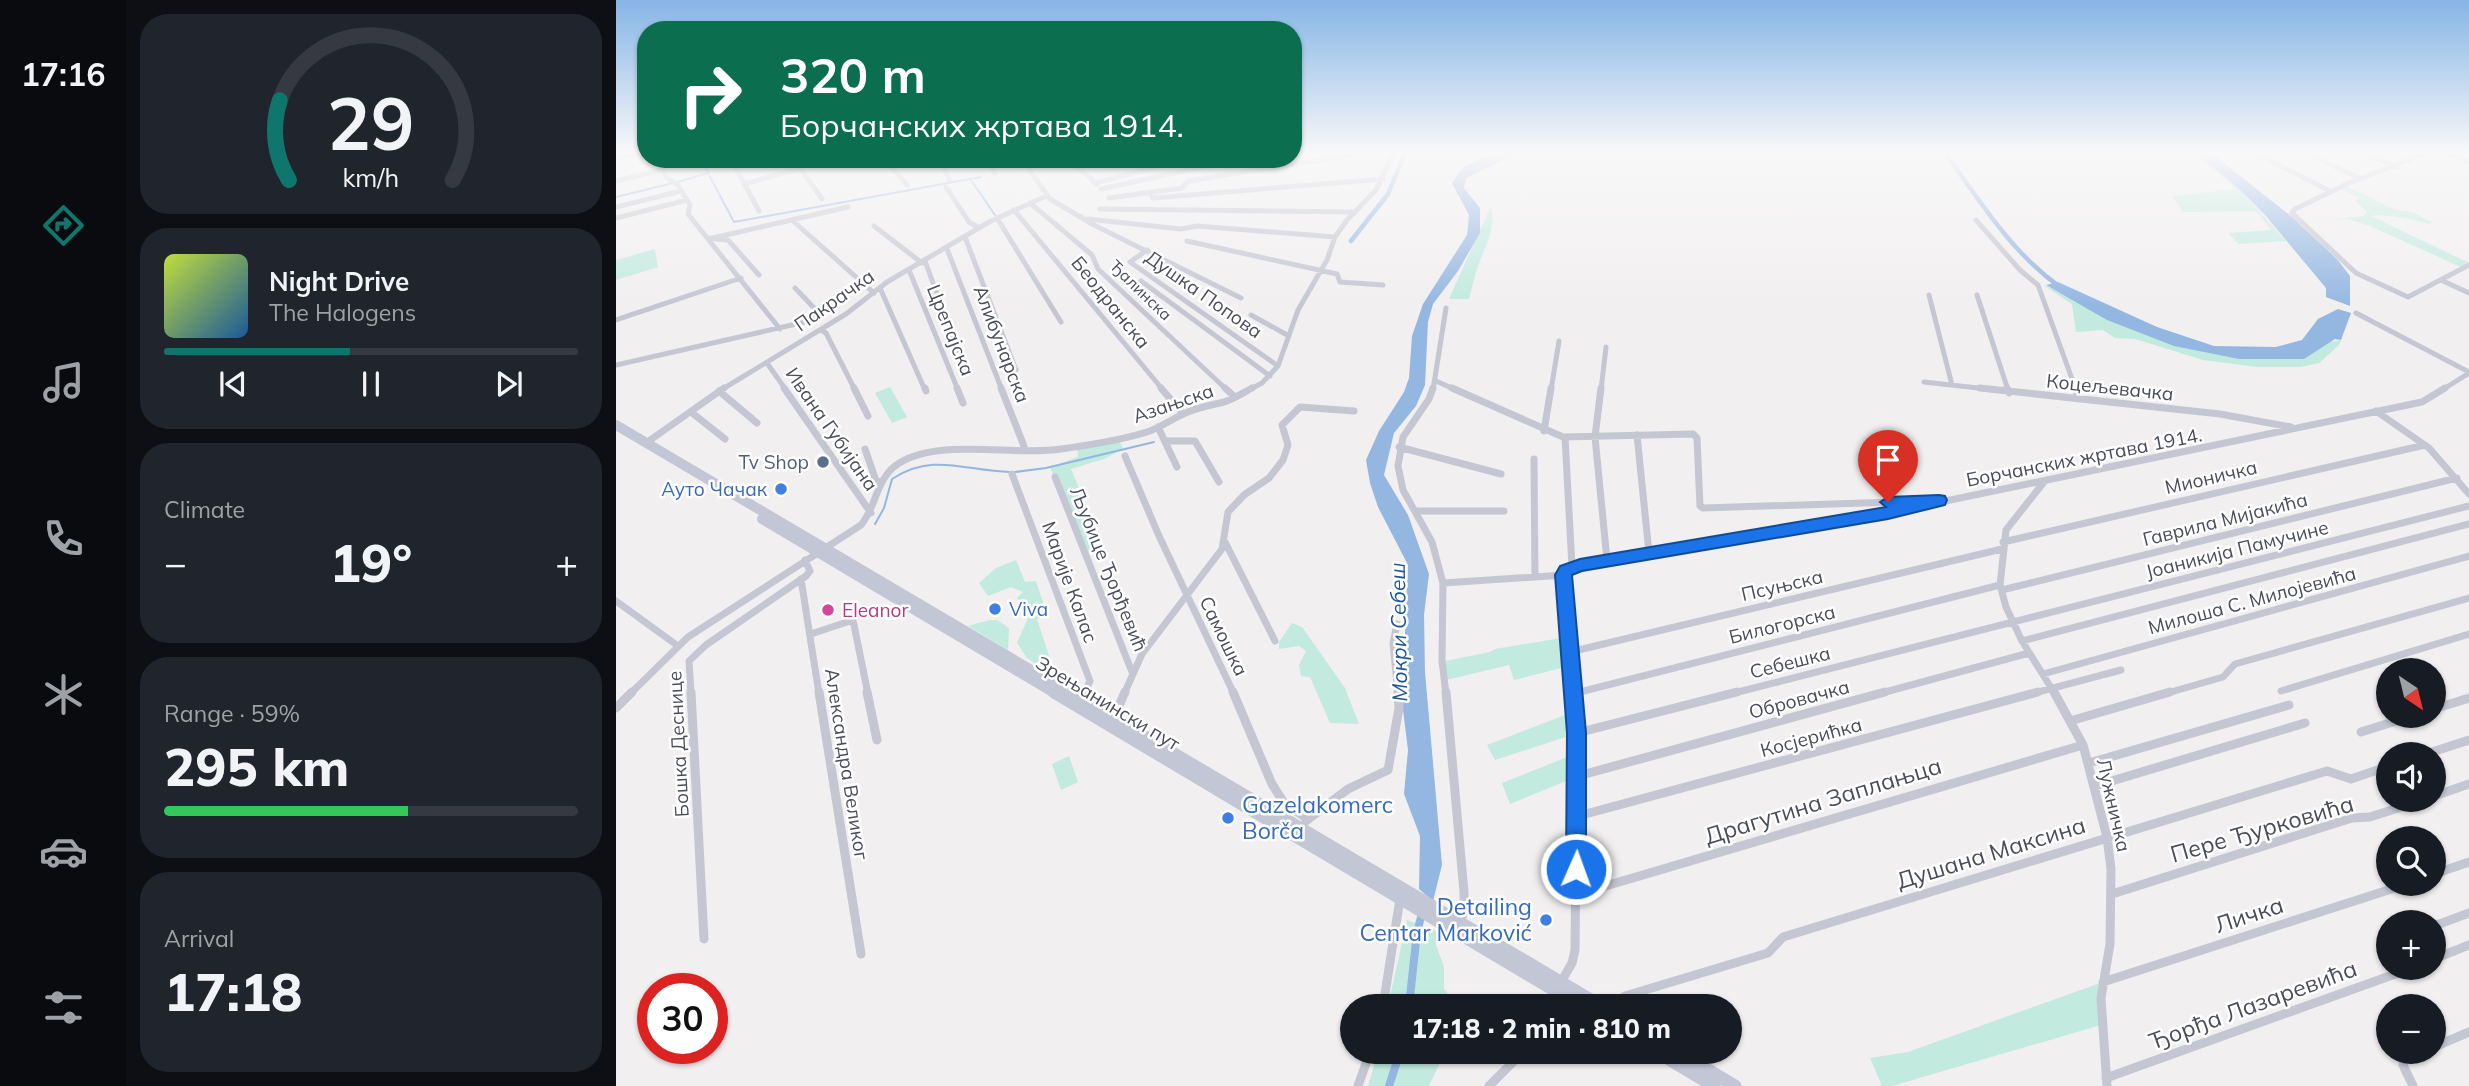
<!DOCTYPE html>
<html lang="en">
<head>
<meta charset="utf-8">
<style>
	:root { --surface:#171b24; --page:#20242c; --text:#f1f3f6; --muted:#9ea1a6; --line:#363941; --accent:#0f766e }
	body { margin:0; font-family:Mulish,sans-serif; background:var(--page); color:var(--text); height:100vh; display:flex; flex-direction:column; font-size:26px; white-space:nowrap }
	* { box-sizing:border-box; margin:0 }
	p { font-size:23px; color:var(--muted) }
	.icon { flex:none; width:38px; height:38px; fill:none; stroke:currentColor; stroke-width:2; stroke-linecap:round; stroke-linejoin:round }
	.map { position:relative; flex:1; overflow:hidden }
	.drawer { display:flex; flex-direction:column; gap:14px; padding:14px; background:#0d0f14; width:490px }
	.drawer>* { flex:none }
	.hud { position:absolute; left:21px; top:21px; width:665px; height:147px; border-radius:28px; box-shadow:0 2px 5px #0004; background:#0b6e4f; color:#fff; overflow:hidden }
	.needle { width:46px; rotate:145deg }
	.buttons { position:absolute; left:1760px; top:658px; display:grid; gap:14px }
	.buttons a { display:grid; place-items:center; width:70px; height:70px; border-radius:50%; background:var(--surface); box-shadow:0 2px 5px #0004; font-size:35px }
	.speed { position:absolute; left:21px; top:973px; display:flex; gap:14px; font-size:35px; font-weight:700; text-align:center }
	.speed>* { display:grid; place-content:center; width:91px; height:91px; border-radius:50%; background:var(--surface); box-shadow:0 2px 5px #0004; line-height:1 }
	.speed .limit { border:10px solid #d22; background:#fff; color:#111 }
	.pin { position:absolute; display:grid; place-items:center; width:60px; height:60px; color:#fff; margin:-72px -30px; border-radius:50% 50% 50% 0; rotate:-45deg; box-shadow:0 0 7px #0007 }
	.pin .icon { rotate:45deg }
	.me { position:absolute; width:77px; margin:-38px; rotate:2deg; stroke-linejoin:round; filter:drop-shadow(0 0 5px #0008) }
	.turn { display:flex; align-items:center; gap:24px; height:147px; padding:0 28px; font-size:32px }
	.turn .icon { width:91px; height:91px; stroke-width:2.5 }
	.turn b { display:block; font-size:49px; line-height:60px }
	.big { font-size:52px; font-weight:800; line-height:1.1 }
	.drawer .widget { flex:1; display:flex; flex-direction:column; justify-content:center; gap:10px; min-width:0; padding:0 24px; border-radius:28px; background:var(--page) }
	.drawer .dial { align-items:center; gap:0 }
	.dial svg { height:182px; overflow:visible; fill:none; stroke:var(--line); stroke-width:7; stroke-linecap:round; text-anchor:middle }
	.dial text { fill:var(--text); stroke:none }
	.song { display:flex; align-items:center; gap:21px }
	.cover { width:84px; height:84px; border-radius:10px; background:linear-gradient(135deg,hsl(70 70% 55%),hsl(210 70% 35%)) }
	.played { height:7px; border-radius:4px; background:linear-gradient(90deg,var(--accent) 45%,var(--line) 45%) }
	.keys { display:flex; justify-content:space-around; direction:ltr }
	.heat { display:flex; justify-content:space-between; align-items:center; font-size:38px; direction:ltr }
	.charge { height:10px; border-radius:5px; background:linear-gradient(90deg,#34c759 59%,var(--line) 0) }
	.trip { position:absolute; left:724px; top:994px; width:402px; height:70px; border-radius:35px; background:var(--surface); box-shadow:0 2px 5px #0004; font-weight:800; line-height:70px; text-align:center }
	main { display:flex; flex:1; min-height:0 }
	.dock { display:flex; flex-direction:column; width:126px; justify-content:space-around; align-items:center; background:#090b0e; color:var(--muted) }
	.dock .icon { width:49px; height:49px }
	.dock .selected { color:var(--accent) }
	.dock b { font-size:32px; color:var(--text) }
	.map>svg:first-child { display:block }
	.green { fill:#c2eadf }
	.water { fill:#94b7e2 }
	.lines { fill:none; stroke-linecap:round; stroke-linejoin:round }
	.stream { stroke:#94b7e2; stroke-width:2 }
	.canal-far1 { stroke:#94b7e2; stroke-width:4.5 }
	.canal { stroke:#94b7e2; stroke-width:8 }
	.minor-far2 { stroke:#c4c6d2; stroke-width:5 }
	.minor-far1 { stroke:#c4c6d2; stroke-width:7 }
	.minor { stroke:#c4c6d2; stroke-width:9 }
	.tertiary { stroke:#c4c6d2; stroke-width:7 }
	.secondary-far1 { stroke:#c3c6d5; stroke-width:10 }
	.secondary { stroke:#c3c6d5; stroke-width:13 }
	.route { fill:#1a73e8; stroke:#114b97; stroke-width:2 }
	.service-dot { fill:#5c6f8a; stroke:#fff; stroke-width:2.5 }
	.shop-dot { fill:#3f7fe0; stroke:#fff; stroke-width:2.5 }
	.hotel-dot { fill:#d1479c; stroke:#fff; stroke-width:2.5 }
	.labels { text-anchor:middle; stroke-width:5; stroke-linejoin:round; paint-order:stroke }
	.far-street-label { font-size:16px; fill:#494c5a; stroke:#fff }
	.street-label { font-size:19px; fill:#494c5a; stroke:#fff }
	.service-label { font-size:19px; fill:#4e5e75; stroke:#fff; text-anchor:end }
	.shop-label { font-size:19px; fill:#366cbe; stroke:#fff; text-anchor:end }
	.hotel-label { font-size:19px; fill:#b23c85; stroke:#fff; text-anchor:start }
	.water-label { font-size:21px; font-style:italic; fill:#1c5499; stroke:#fff }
	.near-street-label { font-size:23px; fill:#494c5a; stroke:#fff }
	.near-shop-label { font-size:23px; fill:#366cbe; stroke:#fff; text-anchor:start }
</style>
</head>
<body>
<main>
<nav class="dock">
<b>17:16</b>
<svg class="icon selected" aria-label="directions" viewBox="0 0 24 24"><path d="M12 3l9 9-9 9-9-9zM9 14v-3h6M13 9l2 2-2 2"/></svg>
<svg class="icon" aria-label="music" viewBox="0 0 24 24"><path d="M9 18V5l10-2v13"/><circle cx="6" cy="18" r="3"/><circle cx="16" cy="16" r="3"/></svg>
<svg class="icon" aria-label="phone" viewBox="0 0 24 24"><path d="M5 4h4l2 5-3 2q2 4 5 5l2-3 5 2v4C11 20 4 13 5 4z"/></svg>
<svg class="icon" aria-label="climate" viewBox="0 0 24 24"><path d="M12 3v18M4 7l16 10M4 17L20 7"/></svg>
<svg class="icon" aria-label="car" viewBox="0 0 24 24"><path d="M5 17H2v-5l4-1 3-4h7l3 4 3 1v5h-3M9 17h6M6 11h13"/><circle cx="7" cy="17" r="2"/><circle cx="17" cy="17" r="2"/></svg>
<svg class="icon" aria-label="filters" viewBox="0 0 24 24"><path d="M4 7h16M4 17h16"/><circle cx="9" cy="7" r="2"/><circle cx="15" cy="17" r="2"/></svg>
</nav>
<section class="drawer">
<div class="widget dial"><svg viewBox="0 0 100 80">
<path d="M14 69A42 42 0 1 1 86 69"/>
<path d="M14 69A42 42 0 0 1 10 34" stroke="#0f766e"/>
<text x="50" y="56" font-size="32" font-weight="700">29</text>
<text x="50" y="72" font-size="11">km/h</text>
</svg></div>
<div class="widget">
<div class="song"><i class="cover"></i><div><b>Night Drive</b><p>The Halogens</p></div></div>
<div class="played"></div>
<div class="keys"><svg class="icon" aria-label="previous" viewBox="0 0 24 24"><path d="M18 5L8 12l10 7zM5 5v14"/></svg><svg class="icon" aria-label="pause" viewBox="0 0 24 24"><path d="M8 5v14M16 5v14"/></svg><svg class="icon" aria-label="next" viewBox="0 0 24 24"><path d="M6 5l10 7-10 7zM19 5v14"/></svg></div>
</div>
<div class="widget"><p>Climate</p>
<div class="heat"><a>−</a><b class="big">19°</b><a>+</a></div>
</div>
<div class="widget"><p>Range · 59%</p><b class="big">295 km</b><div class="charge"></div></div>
<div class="widget"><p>Arrival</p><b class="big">17:18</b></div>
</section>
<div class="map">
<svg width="1853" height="1086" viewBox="0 0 1853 1086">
	<rect width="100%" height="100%" fill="#f1efef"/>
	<path class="green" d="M1576,153H1579L1620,186L1670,241L1623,244L1612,233L1655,230L1640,211L1567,212L1556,196L1620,189Z
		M1728,185L1780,210L1796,212L1816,222L1813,224C1804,220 1763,213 1755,216L1853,263L1847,268L1754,226L1732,219L1717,220L1747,216L1751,212L1739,201L1743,198L1721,188Z
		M875,206C880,231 870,244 862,266C858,277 856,288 853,299H833Z
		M39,249L42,267L0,280V260Z
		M1427,285L1623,359L1725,340L1723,345L1703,363L1684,367H1641L1587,360L1519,339L1499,338L1487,330L1460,332L1456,304Z
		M274,387L291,417L276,423L259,393Z
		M502,437L507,449L488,459L455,469L492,558L468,550L434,467L462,457L461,446Z
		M400,560L409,582L420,581L431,614L421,619L436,665L435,674L411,658L401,643L416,609L401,598L407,592L395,587L372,596L363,583L380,568Z
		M374,620H381L393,628L392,650L352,626Z
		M676,623L686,627L729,688L743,724L714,723L694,677L685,676L683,665L690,651L683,646L663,649V642Z
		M951,637L953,666L898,680L893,665L826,681L824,662L874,652L879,649Z
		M957,712L959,734L879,760L871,745Z
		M959,754L960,777L894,804L886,783Z
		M453,756L462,782L445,790L436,764Z
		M791,920L820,931V945L828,967V989L841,1006H772Z
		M1487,982L1485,1025L1276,1086H1266L1254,1058L1292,1052Z
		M762,1052H829L813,1086H752Z"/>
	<path class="water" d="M877,153H902L850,178L848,188L864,208V233L842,271L817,304L812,322L809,385L800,406L778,433L768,475L792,515L813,574L808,615L809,672L826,865L817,901L803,889L804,836L788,794L792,750L786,702L792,565L762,507L754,483L750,460L763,431L788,392L793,378L796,336L807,304L851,235L853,215L836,183L846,168Z
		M1579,153H1595L1675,216L1721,259L1734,276V306L1710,297V288L1649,215L1620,186Z
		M1442,282L1541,327L1598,346L1660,347L1686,340L1702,319L1722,309L1735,313L1725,340L1719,339L1688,359H1623L1558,346L1491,320L1430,285Z"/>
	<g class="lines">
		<path class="stream" d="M86,159L92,172
			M355,180L379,215
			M62,182L92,173L118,222L365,177
			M0,197L57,183
			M399,472L430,468L538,442
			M259,524L268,508L276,479C317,452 349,471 394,472"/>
		<path class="canal-far1" d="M1329,153C1364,201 1395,252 1444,287
			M735,241L772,194L789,153"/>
		<path class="canal" d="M793,1006L801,932L807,910
			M773,1086L784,1052"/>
		<path class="minor-far2" d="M1639,153L1714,191
			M1692,153L1745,179
			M1750,153L1779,167
			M1811,153L1735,182L1679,209L1676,213L1740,273L1792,297L1853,265
			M1830,153L1853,162
			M43,159L50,177L62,185L74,205L72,214L164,329
			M82,159L84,164
			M115,159L143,211
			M269,159L291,185
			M322,159L334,180
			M373,159L379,174
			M406,159L434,199L478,225L625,298
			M452,159L481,184
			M459,167L489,159
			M0,181L46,170
			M479,183L570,159
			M128,184L184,168L206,199
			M330,187L353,222L363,228
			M485,189L623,159
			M535,193L537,198L767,179
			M493,198L566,188L572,181L748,153
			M414,203L476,255L482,269L611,390
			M0,207L65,191
			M484,209L738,212
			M398,210L547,390
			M0,218L71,200
			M381,218L445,322
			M472,219L565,229L581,226L719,237
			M176,220L258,293
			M1360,220L1404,270L1422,285L1460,390
			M258,226L306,263
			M349,237L400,370
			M92,239L232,207
			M100,239L112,240L143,275
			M571,241L721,274L724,282L767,285
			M331,249L386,390
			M531,250L514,262L662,366
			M309,261L344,357
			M293,270L342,390
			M525,281L654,376
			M1827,281L1853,293
			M264,288L309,390
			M1313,295L1336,385
			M1361,295L1392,390
			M1740,313L1853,372
			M635,315L673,336
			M0,320L125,278
			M205,330L210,333L239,390
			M151,363L170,390
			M0,365L189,322L202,312L179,288
			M820,381L840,390
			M1308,382L1380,390
			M105,390L230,314L271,282L373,222L430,196
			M633,390L646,383L662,366L682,310L711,260L719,237L731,220L760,190L778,153
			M817,390L830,308
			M935,390L943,341
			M985,390L990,347
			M1826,390L1853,373"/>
		<path class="minor-far1" d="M168,388L255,513
			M238,388L252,416
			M309,388L310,391
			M341,388L347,403
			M385,388L408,446L407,450
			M545,388L567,414
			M609,388L619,397
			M817,388L813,399L787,437L782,466L787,490L816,542L827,583L826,661L830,694
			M836,388L947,437L1077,434L1081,438L1084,506L1087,508L1310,501
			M985,388L979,437L991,560
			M1364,388L1604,414L1675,427
			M1391,388L1393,393
			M1459,388L1463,399
			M103,391L141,423
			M1760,411L1813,448L1853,494
			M75,412L109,439
			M542,427L561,467
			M928,431L935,388
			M1021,435L1033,553
			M949,437L956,567
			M550,441H579L603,482
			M30,443L108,388
			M783,447L885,474
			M249,449L260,481L265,482
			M509,456L543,536L618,694
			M918,459L919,577
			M396,474L474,681L468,694
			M439,477L516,672
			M1428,482L1390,530L1384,585L1390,607L1406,641L1439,694
			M800,511H888
			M609,542L659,641
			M1387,542L1809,445
			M185,579L203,694
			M827,583L948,575
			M1386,590L1841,478
			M0,601L62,646
			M781,624L777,643L782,694
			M195,634L237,620L252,694
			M1406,641L1853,524
			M954,652L1386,549
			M1427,674L1853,556
			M1665,691L1853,634
			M14,694L72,637L245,525C260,507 260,481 279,466C318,436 399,457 445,449C474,445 507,440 534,431C547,426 559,417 572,412C583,407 596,405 608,402C618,399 627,393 636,388
			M75,694L73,661L90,645L190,576L194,571L189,560
			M508,694L526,654L606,549L612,512L628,495L653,478L667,460L672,445L666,425L684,407L738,411
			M956,694L1384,585
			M958,694L948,575L952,569L1076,545L1272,513L1806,402L1829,388
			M1114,694L1853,506
			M1262,694L1413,653
			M1415,694L1505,670
			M1548,694L1607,677L1619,664L1853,598"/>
		<path class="minor" d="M75,692L88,939
			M203,692L245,954
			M251,692L261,740
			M617,692L656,784L668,803L692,819
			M830,692L848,892V912L842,925
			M1438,692L1467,745L1491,837L1495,869L1494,944L1485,998L1491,1086
			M956,694L962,692
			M466,699L469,692
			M0,708L16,692
			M1818,709L1853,698
			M497,719L509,692
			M1454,721L1554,692
			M1745,732L1796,716
			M961,733L1121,692
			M1810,754L1853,740
			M1473,763L1673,705
			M962,776L1269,692
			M1479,786L1689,723
			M1818,796L1853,784
			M962,816L1422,692
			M690,821L732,789L772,770L783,708L782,692
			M1818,874L1853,862
			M1496,894L1736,818L1754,817L1807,800
			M959,895L1467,745
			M1818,926L1853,913
			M1818,959L1853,945
			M945,982L956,963L959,950L961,733L958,692
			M1487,982L1791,884
			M767,1006L784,899
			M997,1006L1009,996L1152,953L1167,937L1711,771L1735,779L1773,766
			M1818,1047L1853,1032
			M1490,1078L1796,968
			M742,1086L754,1052
			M873,1086L907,1052
			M1797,1086L1787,1065L1789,1060L1808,1052"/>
		<path class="tertiary" d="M0,156L22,153"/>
		<path class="secondary-far1" d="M0,425L456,694
			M146,519L440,694"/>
		<path class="secondary" d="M438,692L965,1006
			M453,692L985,1006
			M1041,1052L1098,1086
			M1062,1052L1119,1086"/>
	</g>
	<linearGradient id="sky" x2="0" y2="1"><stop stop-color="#86b5e6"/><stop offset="0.5" stop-color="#f9f8f8"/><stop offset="1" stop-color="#f9f8f8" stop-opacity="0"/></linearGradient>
	<rect width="1853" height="305" fill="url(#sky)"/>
	<path class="route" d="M1323,495L1329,496L1331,500L1329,505L1272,519L966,571L956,575L970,733V869L967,876L960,879L953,876L950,869L951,733L939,575L944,566L964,559L1270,507L1264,502L1272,497Z"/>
	<circle class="service-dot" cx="207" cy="462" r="7"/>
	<g class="shop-dot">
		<circle cx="165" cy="489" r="7"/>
		<circle cx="379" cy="609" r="7"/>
		<circle cx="612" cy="818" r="7"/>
		<circle cx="930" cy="920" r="7"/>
	</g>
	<circle class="hotel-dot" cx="212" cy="610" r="7"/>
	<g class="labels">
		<g class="far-street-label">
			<text transform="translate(525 290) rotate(44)" y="6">Ђалинска</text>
		</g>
		<g class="street-label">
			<text transform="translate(588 294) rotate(35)" y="7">Душка Попова</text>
			<text transform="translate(218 300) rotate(-35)" y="7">Пакрачка</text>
			<text transform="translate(495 302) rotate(51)" y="7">Беодранска</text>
			<text transform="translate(335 330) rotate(68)" y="7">Црепајска</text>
			<text transform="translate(386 344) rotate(69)" y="7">Алибунарска</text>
			<text transform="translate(1494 387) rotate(6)" y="7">Коцељевачка</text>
			<text transform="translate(557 403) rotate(-19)" y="7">Азањска</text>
			<text transform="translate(216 429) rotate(55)" y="7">Ивана Губијана</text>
			<text transform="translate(1468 457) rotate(-11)" y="7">Борчанских жртава 1914.</text>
			<text transform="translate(1595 477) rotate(-13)" y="7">Мионичка</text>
			<text transform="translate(1609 519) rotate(-14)" y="7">Гаврила Мијакића</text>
			<text transform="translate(1621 549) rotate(-14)" y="7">Јоаникија Памучине</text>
			<text transform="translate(493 569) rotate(68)" y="7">Љубице Ђорђевић</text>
			<text transform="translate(454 582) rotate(70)" y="7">Марије Калас</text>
			<text transform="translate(1166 585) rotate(-13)" y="7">Псуњска</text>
			<text transform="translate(1636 600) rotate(-15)" y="7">Милоша С. Милојевића</text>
			<text transform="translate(1166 624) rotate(-14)" y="7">Билогорска</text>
			<text transform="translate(608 636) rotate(64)" y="7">Самошка</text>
			<text transform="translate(1174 662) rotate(-14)" y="7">Себешка</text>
			<text transform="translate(1183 699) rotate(-15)" y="7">Обровачка</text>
			<text transform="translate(492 703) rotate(31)" y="7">Зрењанински пут</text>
			<text transform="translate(1195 737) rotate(-15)" y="7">Косјерићка</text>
			<text transform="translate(62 744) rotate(-93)" y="7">Бошка Деснице</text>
			<text transform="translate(231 764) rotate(81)" y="7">Александра Великог</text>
			<text transform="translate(1498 805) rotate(77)" y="7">Лужничка</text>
		</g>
		<g class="service-label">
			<text x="193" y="469">Tv Shop</text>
		</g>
		<g class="shop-label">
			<text x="151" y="496">Ауто Чачак</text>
			<text x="393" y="616" text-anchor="start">Viva</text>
		</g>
		<g class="hotel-label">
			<text x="226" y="617">Eleanor</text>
		</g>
		<g class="water-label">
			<text transform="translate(783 632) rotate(-91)" y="7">Мокри Себеш</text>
		</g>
		<g class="near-street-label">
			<text transform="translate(1207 801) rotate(-17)" y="8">Драгутина Заплањца</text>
			<text transform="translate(1646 829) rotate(-16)" y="8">Пере Ђурковића</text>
			<text transform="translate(1375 853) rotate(-17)" y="8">Душана Максина</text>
			<text transform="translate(1633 915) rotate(-18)" y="8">Личка</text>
			<text transform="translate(1637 1005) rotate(-20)" y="8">Ђорђа Лазаревића</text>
		</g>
		<g class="near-shop-label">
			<text x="626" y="813">Gazelakomerc<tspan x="626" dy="26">Borča</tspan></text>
			<text x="916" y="915" text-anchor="end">Detailing<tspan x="916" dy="26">Centar Marković</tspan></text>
		</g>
	</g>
</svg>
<div class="buttons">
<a><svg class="needle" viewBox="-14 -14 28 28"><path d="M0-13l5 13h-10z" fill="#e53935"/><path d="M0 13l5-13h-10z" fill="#9ea1a6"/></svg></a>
<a><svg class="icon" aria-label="sound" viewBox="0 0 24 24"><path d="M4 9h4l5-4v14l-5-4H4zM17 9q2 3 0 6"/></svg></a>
<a><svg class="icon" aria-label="search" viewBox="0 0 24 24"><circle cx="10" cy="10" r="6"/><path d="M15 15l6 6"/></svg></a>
<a>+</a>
<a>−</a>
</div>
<div class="speed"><div class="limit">30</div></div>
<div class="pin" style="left:1272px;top:502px;background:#d93025"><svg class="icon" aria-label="arrive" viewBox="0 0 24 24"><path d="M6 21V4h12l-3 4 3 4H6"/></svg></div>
<svg class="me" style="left:960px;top:869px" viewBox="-20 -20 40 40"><circle r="17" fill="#1a73e8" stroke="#fff" stroke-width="3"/><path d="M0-11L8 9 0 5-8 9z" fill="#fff"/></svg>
<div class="trip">17:18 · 2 min · 810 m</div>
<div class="hud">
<div class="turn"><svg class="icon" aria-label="right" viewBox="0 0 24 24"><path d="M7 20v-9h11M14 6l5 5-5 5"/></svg><div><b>320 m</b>Борчанских жртава 1914.</div></div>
</div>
</div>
</main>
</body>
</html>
